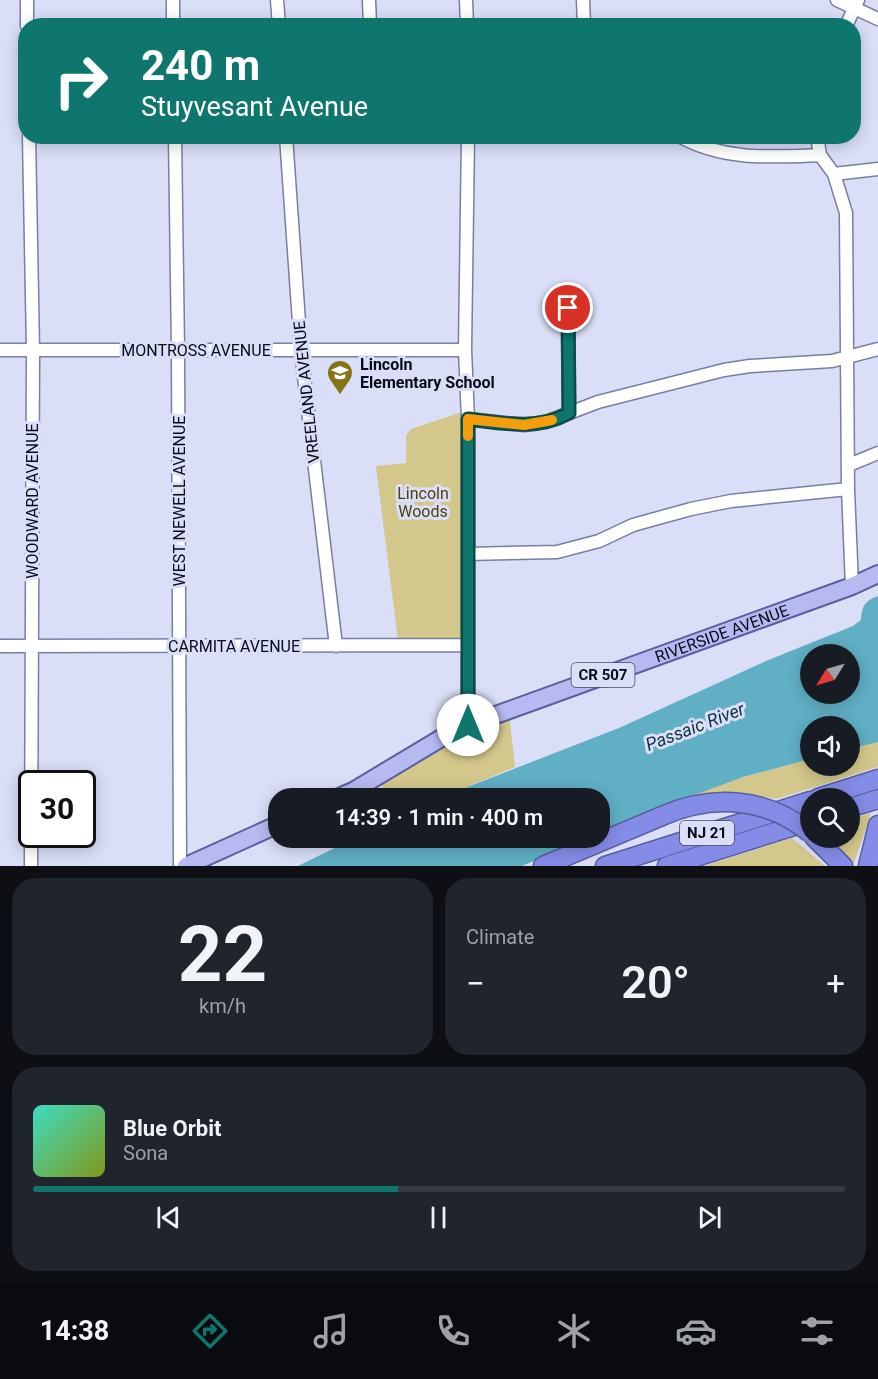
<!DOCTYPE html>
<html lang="en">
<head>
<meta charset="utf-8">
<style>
	:root { --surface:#171b24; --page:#20242c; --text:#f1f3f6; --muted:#9ea1a6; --line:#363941; --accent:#0f766e }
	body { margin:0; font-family:Roboto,sans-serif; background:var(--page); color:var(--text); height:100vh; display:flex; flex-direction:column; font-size:22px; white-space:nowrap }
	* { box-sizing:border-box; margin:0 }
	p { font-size:20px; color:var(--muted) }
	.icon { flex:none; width:33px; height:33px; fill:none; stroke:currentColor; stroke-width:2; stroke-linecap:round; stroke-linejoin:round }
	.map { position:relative; height:866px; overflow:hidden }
	.side { display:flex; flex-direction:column; gap:12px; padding:12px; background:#0d0f14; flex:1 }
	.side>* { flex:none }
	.hud { position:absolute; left:18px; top:18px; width:843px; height:126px; border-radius:24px; box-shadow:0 3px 15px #0003; background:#0f766e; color:#fff; overflow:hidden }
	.needle { width:39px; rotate:233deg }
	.tools { position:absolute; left:800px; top:644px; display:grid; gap:12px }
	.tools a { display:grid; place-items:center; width:60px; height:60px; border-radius:50%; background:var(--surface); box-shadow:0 3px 15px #0003; font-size:30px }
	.speed { position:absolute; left:18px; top:770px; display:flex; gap:12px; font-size:30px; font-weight:700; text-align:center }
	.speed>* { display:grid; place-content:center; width:78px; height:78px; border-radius:50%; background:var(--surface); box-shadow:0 3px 15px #0003; line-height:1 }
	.speed .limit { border:3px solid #111; border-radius:9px; background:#fff; color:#111 }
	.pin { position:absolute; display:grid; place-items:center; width:51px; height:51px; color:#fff; margin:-26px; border:3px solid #fff; border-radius:50%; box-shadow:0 2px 6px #0007 }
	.me { position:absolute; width:66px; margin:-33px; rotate:0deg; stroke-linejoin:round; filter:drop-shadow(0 0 4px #0008) }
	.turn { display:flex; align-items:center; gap:21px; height:126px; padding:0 24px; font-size:27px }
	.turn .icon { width:78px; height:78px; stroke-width:2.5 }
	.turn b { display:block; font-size:42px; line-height:51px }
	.big { font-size:45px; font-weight:600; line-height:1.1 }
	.side .tile { flex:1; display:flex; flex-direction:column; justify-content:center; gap:9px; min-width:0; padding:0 21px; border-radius:24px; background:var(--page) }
	.side .dial { align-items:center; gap:0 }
	.dial b { font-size:78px; line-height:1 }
	.song { display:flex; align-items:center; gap:18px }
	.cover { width:72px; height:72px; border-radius:9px; background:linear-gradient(135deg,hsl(170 70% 55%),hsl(70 70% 35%)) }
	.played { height:6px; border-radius:3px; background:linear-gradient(90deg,var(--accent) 45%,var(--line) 45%) }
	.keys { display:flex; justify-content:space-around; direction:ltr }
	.heat { display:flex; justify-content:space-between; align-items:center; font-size:33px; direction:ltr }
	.side .tiles { flex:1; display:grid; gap:12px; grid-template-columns:1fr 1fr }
	.tile:last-child { grid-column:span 2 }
	.trip { position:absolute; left:268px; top:788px; width:342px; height:60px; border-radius:24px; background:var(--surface); box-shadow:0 3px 15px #0003; font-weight:600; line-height:60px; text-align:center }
	.dock { display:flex; height:96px; justify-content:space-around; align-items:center; background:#090b0e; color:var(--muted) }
	.dock .icon { width:42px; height:42px }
	.dock .active { color:var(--accent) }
	.dock b { font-size:27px; color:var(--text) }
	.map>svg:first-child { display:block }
	.green { fill:#d3c78b }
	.water { fill:#60afc5; fill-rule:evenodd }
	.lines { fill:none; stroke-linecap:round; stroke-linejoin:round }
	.minor-casing { stroke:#797ea5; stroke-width:15 }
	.major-casing { stroke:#5a5e9f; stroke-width:20 }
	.highway-casing { stroke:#5a5e9f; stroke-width:21 }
	.minor { stroke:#fff; stroke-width:12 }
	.major { stroke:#b6baf1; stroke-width:16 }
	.highway { stroke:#858ce8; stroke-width:18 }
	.highway-bridge-casing { stroke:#5a5e9f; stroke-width:21; stroke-linecap:butt }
	.highway-bridge { stroke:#858ce8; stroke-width:18 }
	.route-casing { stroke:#0a4d48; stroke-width:15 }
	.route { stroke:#0f766e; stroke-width:10 }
	.slow { stroke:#f59e0b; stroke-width:10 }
	.labels { text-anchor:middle; stroke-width:6; stroke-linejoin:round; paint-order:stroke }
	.shield { fill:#dadef7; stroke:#484a5b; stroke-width:1.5 }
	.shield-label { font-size:15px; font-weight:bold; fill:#090a18 }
	.street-label { font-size:16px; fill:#090a18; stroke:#dadef7 }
	.poi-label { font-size:16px; font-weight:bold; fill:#090a18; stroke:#dadef7; text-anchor:start }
	.park-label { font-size:16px; fill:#4b4210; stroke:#dadef7 }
	.water-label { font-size:18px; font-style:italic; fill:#0e343e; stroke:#dadef7 }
</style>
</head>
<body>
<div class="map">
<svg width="878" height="866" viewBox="0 0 878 866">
	<rect width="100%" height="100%" fill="#dadef7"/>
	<path class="green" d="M465,411L463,638L398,640L376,466L406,463V436L411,429Z
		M509,714L515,767L440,798H389L380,782L445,742Z
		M878,742V767L776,799L739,793L718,792L691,795L743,777L810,759V765H849V749Z
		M871,813L853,866L826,837H849V820Z
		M792,838L825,866H704Z"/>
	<path class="water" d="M878,596V742L849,749V726H810V759L743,777L662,807L600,833V798H439L619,728L766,661L853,626L861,620C862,605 865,601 878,596ZM810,654H849V693H810Z
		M357,837H591L522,866H298Z"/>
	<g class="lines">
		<defs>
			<path id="minor" d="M27,0V26
				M173,0V26
				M277,0L279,26
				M369,0L370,26
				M466,0L467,26
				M583,0L584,26
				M837,0L878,19
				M846,26L858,0
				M29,136L33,350L31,866
				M175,136L178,350L180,866
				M286,136L301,351L336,646
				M468,136L465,350L468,419V725
				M679,136C724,161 771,157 820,155
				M817,136L820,155L834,174L846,213L848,489L852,586
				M834,174L878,169
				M568,308L569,413
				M0,350H465
				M468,419L524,425L546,422L598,402L724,370L750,366L832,361L878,349
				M849,465L878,453
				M468,554L557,552L599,541L633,525L691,509L731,501L848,489
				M0,646L468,645"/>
			<g id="major">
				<path id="s1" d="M337,798L353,791L443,737L468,725L852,586L878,574"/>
				<path d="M186,866L279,824"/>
			</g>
			<path id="highway" d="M818,798L878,779
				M849,808L878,799
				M814,837L843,866
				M543,866L662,816
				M605,866L810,801
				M667,866L810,821
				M868,866L878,825"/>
		</defs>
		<use href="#minor" class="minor-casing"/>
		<use href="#major" class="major-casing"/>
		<use href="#highway" class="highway-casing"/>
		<use href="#minor" class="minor"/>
		<use href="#major" class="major"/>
		<use href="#highway" class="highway"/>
		<defs>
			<path id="highway-bridge" d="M662,816C712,794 767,797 810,833"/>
		</defs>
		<use href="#highway-bridge" class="highway-bridge-casing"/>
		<use href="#highway-bridge" class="highway-bridge"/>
	</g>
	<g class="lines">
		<defs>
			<path id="route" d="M468,725V419C502,423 537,431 569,413L568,308"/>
		</defs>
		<use href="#route" class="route-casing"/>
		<use href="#route" class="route"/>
		<path class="slow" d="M468,436V419L524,425L552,420"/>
	</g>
	<defs>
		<symbol id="school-pin" viewBox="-11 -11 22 30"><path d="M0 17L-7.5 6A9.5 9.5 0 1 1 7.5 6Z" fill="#857417" stroke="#dadef7"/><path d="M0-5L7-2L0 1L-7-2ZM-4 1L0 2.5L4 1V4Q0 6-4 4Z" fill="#fff"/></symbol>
	</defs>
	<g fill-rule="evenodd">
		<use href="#school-pin" x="325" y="358" width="30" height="40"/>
	</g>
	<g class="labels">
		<g class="shield">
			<rect x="571.5" y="663" width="63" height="24" rx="4.5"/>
			<rect x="680" y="821" width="54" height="24" rx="4.5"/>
		</g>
		<g class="shield-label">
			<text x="603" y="680">CR 507</text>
			<text x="707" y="838">NJ 21</text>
		</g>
		<g class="street-label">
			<text x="196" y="356">MONTROSS AVENUE</text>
			<text transform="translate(306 392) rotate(-96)" y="6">VREELAND AVENUE</text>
			<text transform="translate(32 501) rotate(-90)" y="6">WOODWARD AVENUE</text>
			<text transform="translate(179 501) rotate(-90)" y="6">WEST NEWELL AVENUE</text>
			<text dy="6" stroke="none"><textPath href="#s1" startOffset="420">RIVERSIDE AVENUE</textPath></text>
			<text x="234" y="652">CARMITA AVENUE</text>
		</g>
		<g class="poi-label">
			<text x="360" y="370">Lincoln<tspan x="360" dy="18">Elementary School</tspan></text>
		</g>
		<g class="park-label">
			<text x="423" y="499">Lincoln<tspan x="423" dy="18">Woods</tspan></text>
		</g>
		<g class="water-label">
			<text transform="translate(695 727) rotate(-21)" y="6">Passaic River</text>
		</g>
	</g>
</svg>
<div class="tools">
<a><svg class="needle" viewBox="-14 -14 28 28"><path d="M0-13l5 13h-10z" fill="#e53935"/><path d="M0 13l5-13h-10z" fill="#9ea1a6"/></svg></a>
<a><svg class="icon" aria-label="sound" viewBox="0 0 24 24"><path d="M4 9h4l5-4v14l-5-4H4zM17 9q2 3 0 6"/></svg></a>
<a><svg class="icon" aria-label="search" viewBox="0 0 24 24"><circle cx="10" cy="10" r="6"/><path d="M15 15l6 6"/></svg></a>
</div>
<div class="speed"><div class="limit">30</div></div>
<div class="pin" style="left:568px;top:308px;background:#d93025"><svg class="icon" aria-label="arrive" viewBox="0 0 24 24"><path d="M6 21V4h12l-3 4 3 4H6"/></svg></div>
<svg class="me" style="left:468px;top:725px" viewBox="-20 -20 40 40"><circle r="19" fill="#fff"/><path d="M0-13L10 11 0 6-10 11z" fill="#0f766e"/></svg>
<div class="trip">14:39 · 1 min · 400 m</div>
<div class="hud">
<div class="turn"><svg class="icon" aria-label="right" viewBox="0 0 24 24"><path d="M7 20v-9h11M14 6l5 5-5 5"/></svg><div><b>240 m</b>Stuyvesant Avenue</div></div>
</div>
</div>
<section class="side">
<div class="tiles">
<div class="tile dial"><b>22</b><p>km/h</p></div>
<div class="tile"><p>Climate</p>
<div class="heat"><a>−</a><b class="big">20°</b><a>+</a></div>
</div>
<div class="tile">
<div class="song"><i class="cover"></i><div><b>Blue Orbit</b><p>Sona</p></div></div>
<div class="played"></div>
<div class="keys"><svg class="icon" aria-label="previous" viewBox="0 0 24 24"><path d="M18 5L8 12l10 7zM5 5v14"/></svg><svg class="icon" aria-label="pause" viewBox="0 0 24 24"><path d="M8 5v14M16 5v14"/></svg><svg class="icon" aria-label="next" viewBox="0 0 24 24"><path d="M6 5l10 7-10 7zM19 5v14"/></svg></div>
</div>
</div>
</section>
<nav class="dock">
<b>14:38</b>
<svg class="icon active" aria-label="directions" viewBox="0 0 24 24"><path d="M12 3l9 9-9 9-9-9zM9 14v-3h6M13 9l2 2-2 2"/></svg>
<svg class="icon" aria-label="music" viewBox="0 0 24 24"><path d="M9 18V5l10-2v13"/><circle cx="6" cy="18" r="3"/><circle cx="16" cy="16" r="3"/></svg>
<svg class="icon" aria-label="phone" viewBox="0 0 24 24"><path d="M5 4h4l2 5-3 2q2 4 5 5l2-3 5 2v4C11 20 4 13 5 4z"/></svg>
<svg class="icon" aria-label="climate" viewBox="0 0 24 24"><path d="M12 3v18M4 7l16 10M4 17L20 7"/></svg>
<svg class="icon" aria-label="car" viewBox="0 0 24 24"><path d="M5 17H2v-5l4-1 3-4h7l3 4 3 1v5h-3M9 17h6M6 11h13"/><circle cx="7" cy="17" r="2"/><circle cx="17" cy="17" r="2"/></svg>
<svg class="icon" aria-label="filters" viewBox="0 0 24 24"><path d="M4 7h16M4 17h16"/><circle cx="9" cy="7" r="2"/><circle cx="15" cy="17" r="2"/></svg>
</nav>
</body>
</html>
